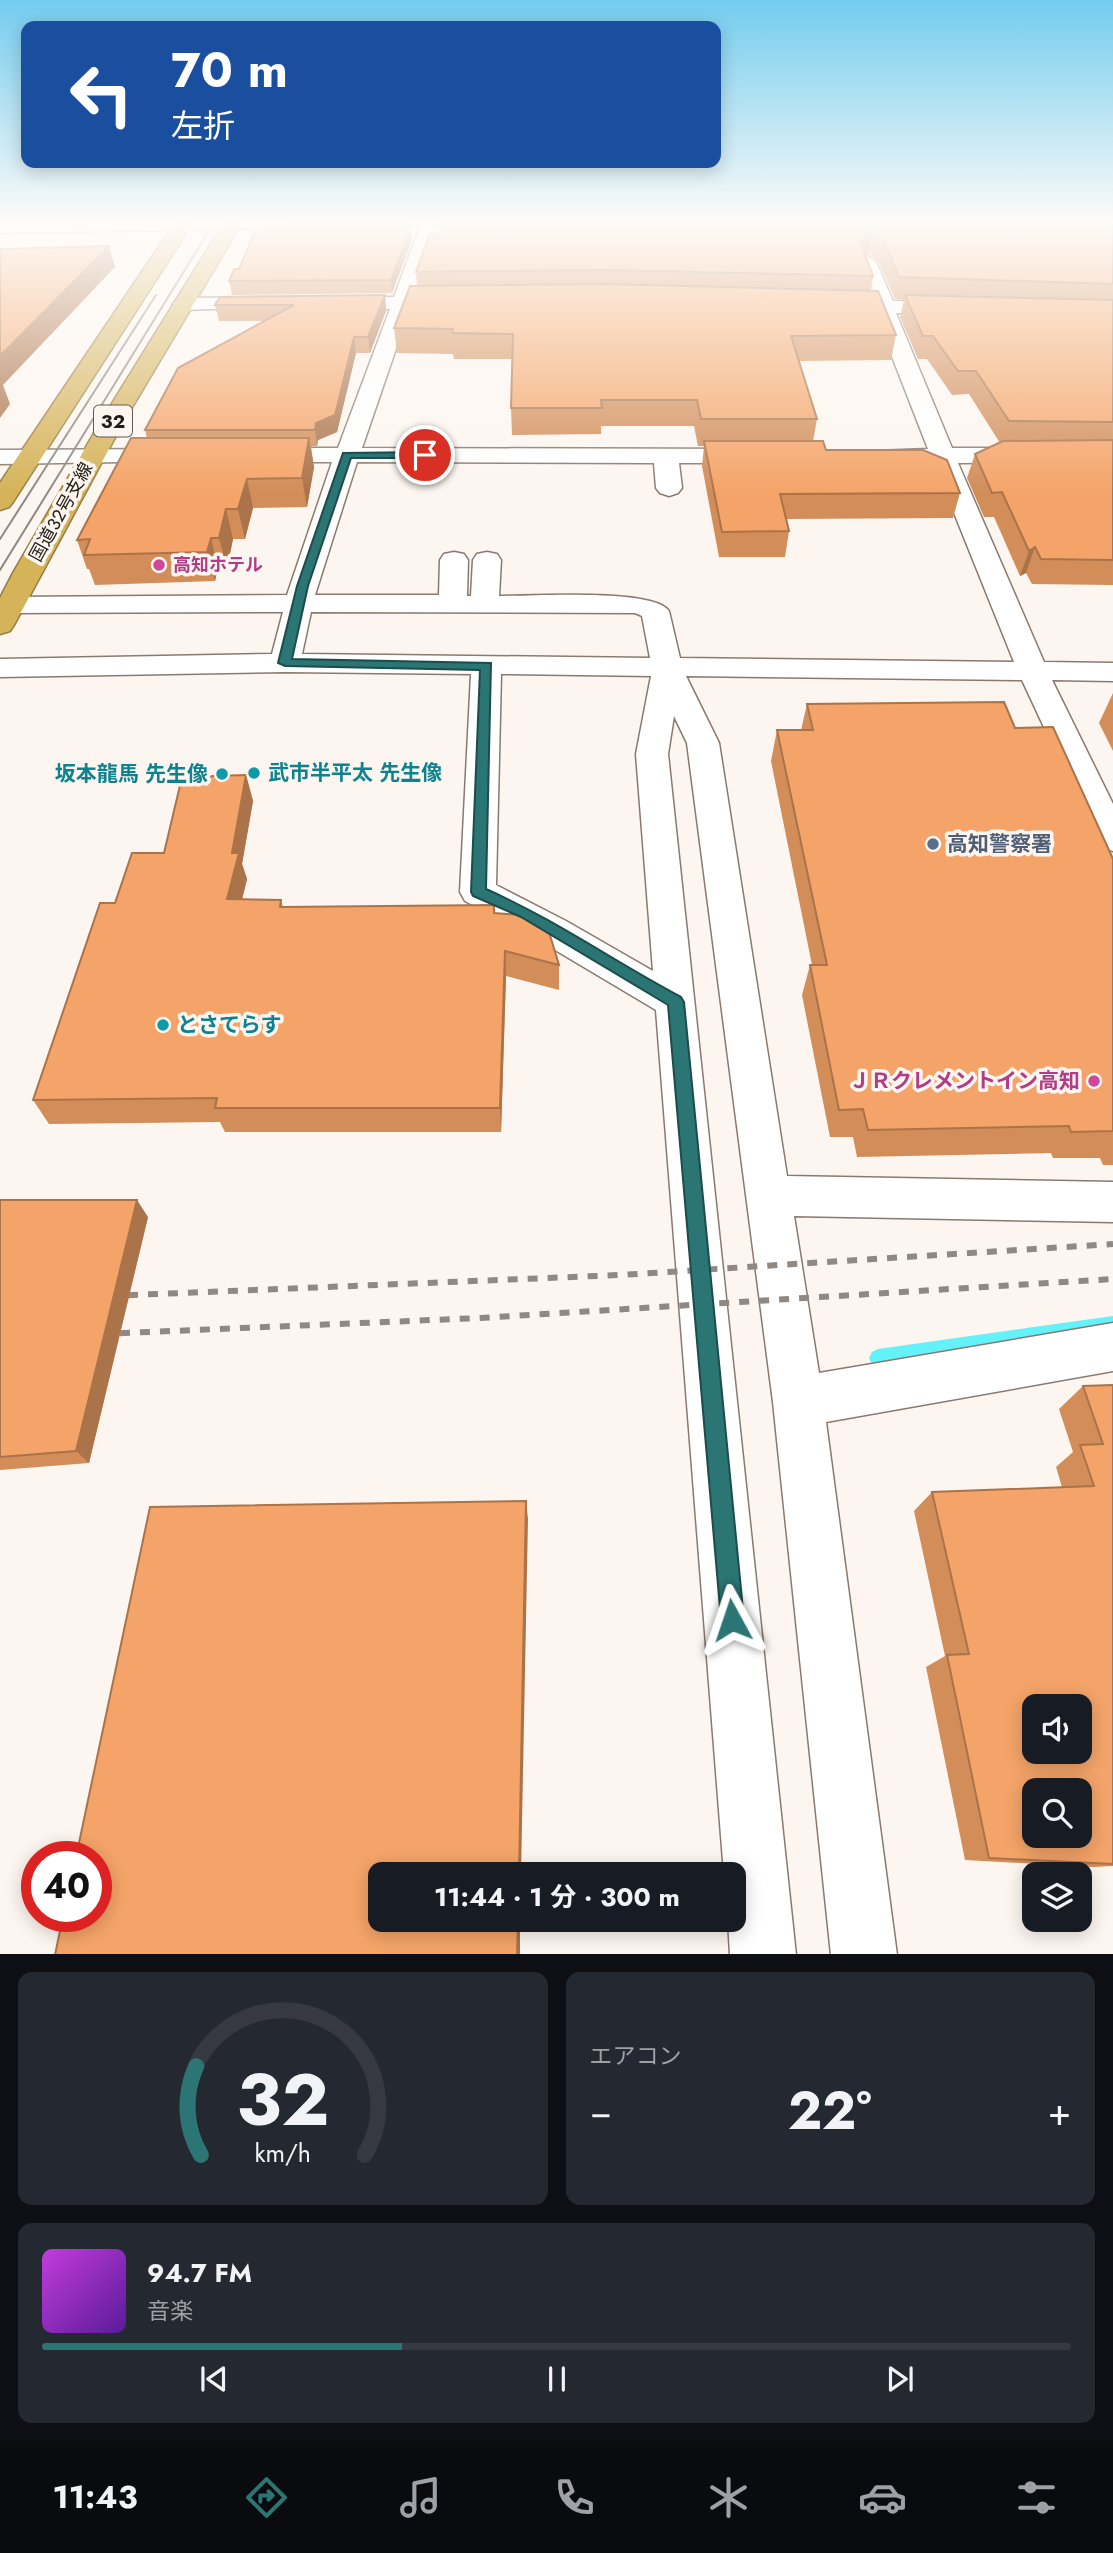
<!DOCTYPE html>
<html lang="ja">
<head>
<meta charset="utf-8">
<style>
	:root { --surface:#171b24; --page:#242831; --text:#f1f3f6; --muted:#9ea1a6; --line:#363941; --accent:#2b7574 }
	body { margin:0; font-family:Jost,"Noto Sans JP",sans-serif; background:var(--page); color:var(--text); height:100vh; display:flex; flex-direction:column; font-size:26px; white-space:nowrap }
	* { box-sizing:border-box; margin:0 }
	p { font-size:23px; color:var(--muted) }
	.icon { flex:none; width:38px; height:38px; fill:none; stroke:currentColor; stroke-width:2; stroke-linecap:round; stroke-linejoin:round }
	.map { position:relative; height:1954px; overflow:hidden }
	.drawer { display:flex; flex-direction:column; gap:18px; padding:18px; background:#0d0f14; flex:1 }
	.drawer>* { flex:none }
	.banner { position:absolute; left:21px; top:21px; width:700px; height:147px; border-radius:14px; box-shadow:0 4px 18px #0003; background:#1a4fa0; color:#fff; overflow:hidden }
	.controls { position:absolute; left:1022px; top:1694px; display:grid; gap:14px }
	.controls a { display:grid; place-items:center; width:70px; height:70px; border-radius:14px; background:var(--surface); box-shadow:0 4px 18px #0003; font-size:35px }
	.speed { position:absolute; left:21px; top:1841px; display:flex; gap:14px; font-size:35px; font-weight:700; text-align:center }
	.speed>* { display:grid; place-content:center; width:91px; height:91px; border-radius:50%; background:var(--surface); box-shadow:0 4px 18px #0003; line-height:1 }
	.speed .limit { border:10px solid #d22; background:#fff; color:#111 }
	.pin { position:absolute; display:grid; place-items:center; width:60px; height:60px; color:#fff; margin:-30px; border:4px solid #fff; border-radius:50%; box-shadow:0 2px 7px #0007 }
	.me { position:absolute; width:77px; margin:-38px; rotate:355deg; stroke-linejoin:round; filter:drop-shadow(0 0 5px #0008) }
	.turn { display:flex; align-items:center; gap:24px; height:147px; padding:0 35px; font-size:32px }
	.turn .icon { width:91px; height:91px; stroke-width:2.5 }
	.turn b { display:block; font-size:49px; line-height:60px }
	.big { font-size:52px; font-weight:700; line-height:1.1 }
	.drawer .card { flex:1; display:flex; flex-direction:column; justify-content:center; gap:10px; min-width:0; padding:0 24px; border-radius:14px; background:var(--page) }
	.drawer .dial { align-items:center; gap:0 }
	.dial svg { height:182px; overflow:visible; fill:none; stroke:var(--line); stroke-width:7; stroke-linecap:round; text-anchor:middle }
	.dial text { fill:var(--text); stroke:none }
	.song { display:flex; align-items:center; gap:21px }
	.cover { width:84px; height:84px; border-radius:10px; background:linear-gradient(135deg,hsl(290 70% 55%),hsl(270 70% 35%)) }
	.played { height:7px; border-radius:4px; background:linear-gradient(90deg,var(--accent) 35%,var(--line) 35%) }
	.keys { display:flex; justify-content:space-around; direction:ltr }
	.heat { display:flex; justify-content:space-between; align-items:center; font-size:38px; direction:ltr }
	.drawer .tiles { flex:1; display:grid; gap:18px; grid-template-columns:1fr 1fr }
	.card:last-child { grid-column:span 2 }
	.trip { position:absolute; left:368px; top:1862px; width:378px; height:70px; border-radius:14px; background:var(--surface); box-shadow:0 4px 18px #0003; font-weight:700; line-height:70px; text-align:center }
	.tabs { display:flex; height:112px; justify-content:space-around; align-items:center; background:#090b0e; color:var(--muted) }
	.tabs .icon { width:49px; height:49px }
	.tabs .active { color:var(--accent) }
	.tabs b { font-size:32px; color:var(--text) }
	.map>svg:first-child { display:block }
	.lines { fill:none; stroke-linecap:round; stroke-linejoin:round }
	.stream { fill:#63f1fa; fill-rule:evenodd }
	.minor-casing { stroke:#8a796e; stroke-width:3 }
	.highway-casing { stroke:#967e42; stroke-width:3 }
	.minor { fill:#fff; fill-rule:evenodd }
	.highway { fill:#d5b359; fill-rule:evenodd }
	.tram { stroke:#8f8883; stroke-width:2 }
	.rail { stroke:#8f8883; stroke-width:6; stroke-dasharray:10 10; stroke-linecap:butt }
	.wall { fill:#d28d59 }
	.shaded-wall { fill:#ab7349 }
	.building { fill:#f4a468; stroke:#ab7349; stroke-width:2; fill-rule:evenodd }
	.route { fill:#2b7574; stroke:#1c4c4b; stroke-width:2 }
	.hotel-dot { fill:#d1479c; stroke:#fdf6f0; stroke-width:2.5 }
	.culture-dot { fill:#0f9aa8; stroke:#fdf6f0; stroke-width:2.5 }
	.service-dot { fill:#5c6f8a; stroke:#fdf6f0; stroke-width:2.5 }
	.labels { text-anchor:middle; stroke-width:7; stroke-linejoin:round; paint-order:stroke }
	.far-street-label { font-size:18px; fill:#211b16; stroke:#fdf6f0 }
	.far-hotel-label { font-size:18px; font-weight:bold; fill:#b23c85; stroke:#fdf6f0; text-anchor:start }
	.shield { fill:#fdf6f0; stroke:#635d57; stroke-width:2 }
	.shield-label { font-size:19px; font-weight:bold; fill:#211b16 }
	.culture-label { font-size:21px; font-weight:bold; fill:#0d838f; stroke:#fdf6f0; text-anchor:start }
	.service-label { font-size:21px; font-weight:bold; fill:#4e5e75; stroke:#fdf6f0; text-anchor:start }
	.hotel-label { font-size:21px; font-weight:bold; fill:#b23c85; stroke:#fdf6f0; text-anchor:end }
</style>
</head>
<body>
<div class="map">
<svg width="1113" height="1955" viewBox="0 0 1113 1955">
	<rect width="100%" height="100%" fill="#fdf6f0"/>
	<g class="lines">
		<path class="stream" d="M1113,1316V1332L878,1367L872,1364L869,1358L872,1352L878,1349Z"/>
		<defs>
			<path id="minor" d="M102,221H407L398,226L0,233V223Z
				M419,221H437L436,232L414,296L464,298L467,302L464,306L457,308H410L362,448L754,449L763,451L766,456L763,461L754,463H679L682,488L678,493L669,496L660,493L656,488L654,463L357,462L315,595H439L440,560L444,554L454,552L464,554L468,560L467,596H471L473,560L477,554L487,552L497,554L501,560L499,596C530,596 654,588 669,611L680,658L1014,662L934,463L875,461L872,456L875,451L928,449L875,313L825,310L822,306L825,302L873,301L858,262L867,256L876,262L893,301L954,302L961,304L964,308L961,312L954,314L896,313L952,448H1113V462L958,463L1044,662L1113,663V681L1052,680L1113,804V851L1101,848L1096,839L1022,680L686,676L719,743L787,1176L1113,1182V1222L794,1216L819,1373L1113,1323V1371L826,1422L897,1955H831L773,1402L687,743L674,716L668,754L796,1955H730L728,1920H733V1874H724L656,1010L540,941L465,901L460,892L471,674L285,672L0,677V659L272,654L283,612L10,613L0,611V599L10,597L287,595L332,462H261L252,460L249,455L252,450L261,448H338L390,309H335L328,307L325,303L328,299L335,297H394L418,232ZM311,612L635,613L642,616L650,658L302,654ZM501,674L651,676L636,754L653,971L566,921L496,885Z
				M268,297L275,299L278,303L275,307L183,310L176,308L173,304L176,300L183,298Z
				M173,449L182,451L185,456L182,461L0,464V450Z"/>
			<path id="highway" d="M176,221H194L13,502L9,507L0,510V483Z
				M225,221H243L124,421L14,625L10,631L0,634V598L13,573L101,421Z"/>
		</defs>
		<use href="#minor" class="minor-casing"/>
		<use href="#highway" class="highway-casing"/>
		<use href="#minor" class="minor"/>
		<use href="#highway" class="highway"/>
		<path class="tram" d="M0,539L156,295
			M0,570L215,221"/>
		<path class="rail" d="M108,1296L620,1275L1113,1244
			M100,1334L480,1318L1113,1279"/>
	</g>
	<path class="wall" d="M874,221H1113V585L1032,584L1026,573L1020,576L994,517H984L967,478L975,454L1000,443L969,394L952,395L927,359H918L900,317L904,300L895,299L878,261L868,254L865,256L873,276L871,291L896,335L891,360L799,361L817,419L813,441L826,450L960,493L953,518L786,519L789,531L785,557H719L702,466L704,446H698L694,426H601V434L512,435L511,408L512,359H454L453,354L397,353L394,328L417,286L416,272L438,239L881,223L882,221Z
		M411,227L412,240L392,293L232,295L229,281L239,269Z
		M385,295L386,311L370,353H356L337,432L318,440L317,446H311L314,467L307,507L253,508L245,539H233L227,568H218L215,581L95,585L89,569H87L77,540L147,438L145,430L265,321H219L215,305Z
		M1113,693V751L1099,723Z
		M807,704L1015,728L1113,859V1165H1103L1100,1158H1053L1051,1153L857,1157L853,1137H830L802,995L810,965H812L771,761L777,730H801Z
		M246,775L253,801L242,864L247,879L242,899L281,900L283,907L494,905V913L559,965V990L506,976L501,1132H225L220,1122L49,1124L33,1100L115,903L164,853Z
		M0,1200L148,1217L89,1463L0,1470Z
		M1113,1385V1866L1094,1867L965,1860L926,1667L945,1656L914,1511L932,1492L1062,1487L1056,1467L1073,1452L1059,1409L1083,1386Z"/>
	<path class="shaded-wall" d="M411,227L412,240L392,293L391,280Z
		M872,233L868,254L856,261L859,240Z
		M109,246L115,267L3,385L10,404L0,418V356Z
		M385,295L386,311L370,353L368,337Z
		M354,337L356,353L337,432L318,440L317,446L315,430L316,423Z
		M309,438L314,467L307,507L302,478Z
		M247,479L253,508L245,539L238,509Z
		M226,509L233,539L227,568L219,538Z
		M211,538L218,568L215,581L207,552Z
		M1035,547L1026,573L1020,576L1029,551Z
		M246,775L253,801L242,864L247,879L236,925L227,899L232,853Z
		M505,951L506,976L501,1132L500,1108Z
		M137,1200L148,1217L89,1463L76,1451Z
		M526,1501L528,1519L521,1874H519Z
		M518,1920H520V1955H517Z"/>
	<path class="building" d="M292,221H402L411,227L391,280L229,281L234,269H239L256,229L269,225H291Z
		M444,221H776L885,223V221H1113V284L899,277L883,240L872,233L859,240L873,276L604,270L416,272L430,233L438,239Z
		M109,246L0,356V249Z
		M604,284L878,291L896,335L791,336L817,419H701L697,400H601L602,408H511L513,334L452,333L453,329L394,328L410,286Z
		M385,295L368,337H354L335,415L316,423L315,430H145L178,368L294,305H215L220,297Z
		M905,295L1113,300V422L1009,421L976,371H958L933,336H923Z
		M131,438H309L302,478L247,479L238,509H226L219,538H211L207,552L84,555L90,539L77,540Z
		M1113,440V560L1041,559L1035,547L1029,551L1002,492L992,493L975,454L1003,441Z
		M704,441H823L826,450H923L947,460L960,493L780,494L789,531L722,532Z
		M1004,702L1015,728L1053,727L1113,859V1131L1071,1132L1069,1126L868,1130L863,1109L839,1110L810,965H827L777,730H813L807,704Z
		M246,775L232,853H239L227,899L281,900L280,907L494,905V913L536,916L546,922L559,965L505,951L500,1108H215L217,1098L33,1100L100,903H115L132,853H164L182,777Z
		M0,1200H137L76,1451L0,1457Z
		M1113,1385V1864L989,1858L947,1655L969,1654L932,1492L1094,1486L1080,1445L1103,1444L1083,1386ZM1034,1706H1080V1752H1034ZM1034,1790H1080V1836H1034Z
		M526,1501L519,1874H380V1920H518L517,1955H55L63,1916H96V1857H76L150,1507Z"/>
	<linearGradient id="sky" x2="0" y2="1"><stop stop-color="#73ccef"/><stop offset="0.45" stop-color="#fefbf8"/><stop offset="1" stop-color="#fefbf8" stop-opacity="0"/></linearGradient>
	<rect width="1113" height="494" fill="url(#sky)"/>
	<path class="route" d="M343,453L425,452L430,455L425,458H351L308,586L292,659L491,663L486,889C554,919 615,962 681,997L684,1002L744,1620L741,1628L732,1632L724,1628L721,1620L668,1005L521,917L473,896L471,892L480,670L285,666L278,663L297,586Z"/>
	<g class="hotel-dot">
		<circle cx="159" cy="565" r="7"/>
		<circle cx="1094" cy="1081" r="7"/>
	</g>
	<g class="culture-dot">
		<circle cx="254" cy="773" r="7"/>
		<circle cx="222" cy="774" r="7"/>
		<circle cx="163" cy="1025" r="7"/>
	</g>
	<circle class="service-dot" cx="933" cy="844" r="7"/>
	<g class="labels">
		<g class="far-street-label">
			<text transform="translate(61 512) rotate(-61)" y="6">国道32号支線</text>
		</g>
		<g class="far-hotel-label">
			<text x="173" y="571">高知ホテル</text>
		</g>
		<rect class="shield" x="94" y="405.5" width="38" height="31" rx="5"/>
		<g class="shield-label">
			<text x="113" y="428">32</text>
		</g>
		<g class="culture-label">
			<text x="268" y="780">武市半平太 先生像</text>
			<text x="208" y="781" text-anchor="end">坂本龍馬 先生像</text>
			<text x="177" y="1032">とさてらす</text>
		</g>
		<g class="service-label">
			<text x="947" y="851">高知警察署</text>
		</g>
		<g class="hotel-label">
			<text x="1080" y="1088">ＪＲクレメントイン高知</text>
		</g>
	</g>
</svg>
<div class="controls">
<a><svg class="icon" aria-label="sound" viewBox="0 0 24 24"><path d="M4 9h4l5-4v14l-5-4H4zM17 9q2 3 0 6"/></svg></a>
<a><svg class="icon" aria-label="search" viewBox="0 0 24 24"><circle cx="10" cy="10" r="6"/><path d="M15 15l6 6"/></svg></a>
<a><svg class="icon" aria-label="layers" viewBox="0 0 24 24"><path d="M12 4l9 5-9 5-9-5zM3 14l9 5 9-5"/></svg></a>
</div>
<div class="speed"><div class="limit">40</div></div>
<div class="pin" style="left:425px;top:455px;background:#d93025"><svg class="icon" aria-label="arrive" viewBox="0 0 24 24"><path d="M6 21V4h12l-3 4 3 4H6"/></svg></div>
<svg class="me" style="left:732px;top:1620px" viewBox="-20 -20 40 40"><path d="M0-17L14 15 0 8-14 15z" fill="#2b7574" stroke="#fff" stroke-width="4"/></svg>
<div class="trip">11:44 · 1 分 · 300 m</div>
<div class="banner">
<div class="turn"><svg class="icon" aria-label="left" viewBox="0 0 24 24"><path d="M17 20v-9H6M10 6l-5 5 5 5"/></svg><div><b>70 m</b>左折</div></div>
</div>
</div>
<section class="drawer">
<div class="tiles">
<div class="card dial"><svg viewBox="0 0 100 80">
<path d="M14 69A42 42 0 1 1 86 69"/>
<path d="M14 69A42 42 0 0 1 12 30" stroke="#2b7574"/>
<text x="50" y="56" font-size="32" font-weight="700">32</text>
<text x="50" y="72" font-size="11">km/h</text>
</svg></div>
<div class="card"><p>エアコン</p>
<div class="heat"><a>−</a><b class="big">22°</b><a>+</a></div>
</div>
<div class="card">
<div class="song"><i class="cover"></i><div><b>94.7 FM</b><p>音楽</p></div></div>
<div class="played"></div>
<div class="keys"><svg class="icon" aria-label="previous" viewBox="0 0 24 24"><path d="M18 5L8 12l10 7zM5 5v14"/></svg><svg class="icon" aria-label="pause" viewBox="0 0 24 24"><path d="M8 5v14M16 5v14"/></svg><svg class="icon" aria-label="next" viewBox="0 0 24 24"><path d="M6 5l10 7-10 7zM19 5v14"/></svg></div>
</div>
</div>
</section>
<nav class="tabs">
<b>11:43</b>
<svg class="icon active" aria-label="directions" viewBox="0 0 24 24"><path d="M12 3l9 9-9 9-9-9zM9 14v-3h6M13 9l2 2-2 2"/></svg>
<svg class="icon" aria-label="music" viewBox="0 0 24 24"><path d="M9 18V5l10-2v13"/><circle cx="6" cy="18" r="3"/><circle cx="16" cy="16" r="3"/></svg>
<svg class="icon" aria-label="phone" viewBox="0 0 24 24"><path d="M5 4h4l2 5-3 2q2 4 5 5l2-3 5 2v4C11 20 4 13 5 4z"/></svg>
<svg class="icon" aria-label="climate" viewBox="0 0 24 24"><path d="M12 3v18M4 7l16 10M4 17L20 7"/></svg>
<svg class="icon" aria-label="car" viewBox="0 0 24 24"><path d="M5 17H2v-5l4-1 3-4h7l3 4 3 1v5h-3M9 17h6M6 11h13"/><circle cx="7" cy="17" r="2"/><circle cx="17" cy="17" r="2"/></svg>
<svg class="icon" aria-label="filters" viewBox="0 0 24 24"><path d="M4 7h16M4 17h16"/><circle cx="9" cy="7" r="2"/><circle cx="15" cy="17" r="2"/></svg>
</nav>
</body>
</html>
